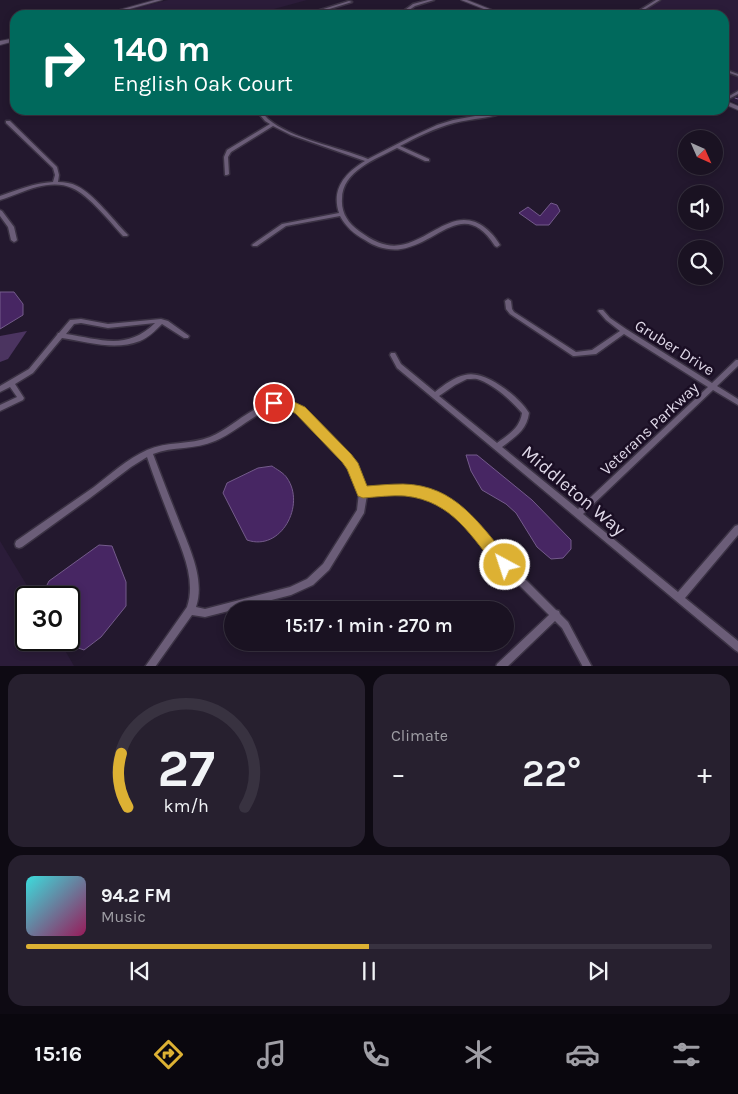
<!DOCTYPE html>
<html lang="en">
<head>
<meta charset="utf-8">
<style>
	:root { --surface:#1a1222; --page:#27202f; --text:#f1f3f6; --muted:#9f9ea5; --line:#383240; --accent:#ddb133 }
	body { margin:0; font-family:Karla,sans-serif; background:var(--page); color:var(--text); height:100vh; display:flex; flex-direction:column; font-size:19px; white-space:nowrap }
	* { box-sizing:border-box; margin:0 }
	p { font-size:16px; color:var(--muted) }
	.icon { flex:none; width:28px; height:28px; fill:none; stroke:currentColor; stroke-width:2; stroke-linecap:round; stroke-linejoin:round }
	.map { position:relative; height:666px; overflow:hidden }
	.sheet { display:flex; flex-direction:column; gap:8px; padding:8px; background:#0e0a13; flex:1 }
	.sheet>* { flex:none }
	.guide { position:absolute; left:10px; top:10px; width:719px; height:105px; border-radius:15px; box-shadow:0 2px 8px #0003,0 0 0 1px var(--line); background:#00695c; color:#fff; overflow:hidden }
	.needle { width:32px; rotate:135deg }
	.fabs { position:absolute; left:678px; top:130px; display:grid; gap:10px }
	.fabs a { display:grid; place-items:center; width:45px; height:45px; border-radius:50%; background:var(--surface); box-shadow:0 2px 8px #0003,0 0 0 1px var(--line); font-size:25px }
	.speed { position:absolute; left:15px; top:586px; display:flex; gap:10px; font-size:25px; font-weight:700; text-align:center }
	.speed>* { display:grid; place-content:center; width:65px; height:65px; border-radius:50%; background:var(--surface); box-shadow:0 2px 8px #0003,0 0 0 1px var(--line); line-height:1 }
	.speed .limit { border:2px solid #111; border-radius:8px; background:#fff; color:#111 }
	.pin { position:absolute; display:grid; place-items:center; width:42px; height:42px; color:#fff; margin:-21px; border:2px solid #fff; border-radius:50%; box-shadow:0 1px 5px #0007 }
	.me { position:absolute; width:55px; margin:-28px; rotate:320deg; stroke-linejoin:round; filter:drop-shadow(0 0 4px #0008) }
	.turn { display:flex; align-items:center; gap:18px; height:105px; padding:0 20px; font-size:22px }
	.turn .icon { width:65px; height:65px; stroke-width:2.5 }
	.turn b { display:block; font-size:35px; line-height:42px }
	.big { font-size:38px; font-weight:600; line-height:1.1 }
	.sheet .tile { flex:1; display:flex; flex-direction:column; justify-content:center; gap:8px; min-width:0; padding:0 18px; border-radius:15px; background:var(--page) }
	.sheet .dial { align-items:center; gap:0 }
	.dial svg { height:130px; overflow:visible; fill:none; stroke:var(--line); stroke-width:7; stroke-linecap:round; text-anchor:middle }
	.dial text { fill:var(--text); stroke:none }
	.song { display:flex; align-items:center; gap:15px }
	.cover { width:60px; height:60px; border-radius:8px; background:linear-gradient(135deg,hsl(180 70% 55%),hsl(330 70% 35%)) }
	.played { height:5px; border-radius:2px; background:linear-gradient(90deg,var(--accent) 50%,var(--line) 50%) }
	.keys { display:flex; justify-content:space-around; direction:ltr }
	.heat { display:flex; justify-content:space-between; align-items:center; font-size:28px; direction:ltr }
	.sheet .tiles { flex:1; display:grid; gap:8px; grid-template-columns:1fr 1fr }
	.tile:last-child { grid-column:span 2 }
	.trip { position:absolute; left:224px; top:601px; width:290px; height:50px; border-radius:25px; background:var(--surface); box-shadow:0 2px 8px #0003,0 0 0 1px var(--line); font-weight:600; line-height:50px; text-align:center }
	.tabs { display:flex; height:80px; justify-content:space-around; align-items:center; background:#0a070e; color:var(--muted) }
	.tabs .icon { width:35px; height:35px }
	.tabs .selected { color:var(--accent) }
	.tabs b { font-size:22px; color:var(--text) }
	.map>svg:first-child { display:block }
	.built { fill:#2b1c39 }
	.green { fill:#4b3460 }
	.water { fill:#472663; stroke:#745b8b }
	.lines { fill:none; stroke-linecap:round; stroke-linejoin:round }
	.stream { stroke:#745b8b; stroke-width:1 }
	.street-casing { stroke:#3b3244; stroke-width:3 }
	.secondary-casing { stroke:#3b3244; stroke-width:2 }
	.street { fill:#6b5d78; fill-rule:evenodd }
	.secondary { fill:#6b5d78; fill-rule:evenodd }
	.route { fill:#ddb133; stroke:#907321 }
	.labels { text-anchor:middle; stroke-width:5; stroke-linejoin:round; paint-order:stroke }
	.street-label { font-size:16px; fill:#ded7e7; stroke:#1a0e24 }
	.near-street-label { font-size:19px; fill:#ded7e7; stroke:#1a0e24 }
</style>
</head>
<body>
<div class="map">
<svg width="738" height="667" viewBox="0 0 738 667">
	<rect width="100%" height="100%" fill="#23182e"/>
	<path class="built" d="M168,0H307L252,15H141L132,9Z
		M658,0H738V104L724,98V15H634Z
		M0,541L34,597L26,598V640H59L74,666H0Z"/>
	<path class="green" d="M27,331L8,359L0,362V336Z"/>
	<path class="water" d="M551,203L557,205L560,211L549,225H536L519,213L528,207L540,216Z
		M0,292H14L23,304V315L0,329Z
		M466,455H477L532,500L571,540V549L563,558L551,559L537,547L516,513L506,504L482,490L471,471Z
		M272,466C276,469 284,473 287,478C306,505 281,552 247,540L223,493L227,483L258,468Z
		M99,545L112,546L126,582V606L101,637L84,650L67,644L65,640H69V598L44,597L42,595L49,581Z"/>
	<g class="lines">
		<path class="stream" d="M735,98L738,99"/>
		<defs>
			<path id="street" d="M428,0H434L415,6L402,15H398L413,4Z
				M656,0H660L636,15H632Z
				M349,1L352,2L310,15H304Z
				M14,64H15V76L13,75L11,70Z
				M724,69L738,74V76L724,71Z
				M738,91V94L727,100L724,99Z
				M256,110H260C263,113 265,116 268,119C291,139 339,147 368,159L411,137L437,125L453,120L492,113L504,110H510C493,119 472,118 454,123C435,128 417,137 400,146L429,159V161H425L397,148C376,159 342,171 342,199C341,213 348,223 359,231C390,254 405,247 435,230C444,225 454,220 464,220C480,220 492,232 500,245L497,247L495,246C464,197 439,243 401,249C389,251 375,247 365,240C354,234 346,227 340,216L286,226L257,246H253L252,245L253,244L282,224L339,213C331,189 345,173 365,161L291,135L273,126L231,152L228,157L229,174L227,175H225L224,157L227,150L270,124L265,121Z
				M6,121H10L57,167L59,175L58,182C65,182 71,183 77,186C95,195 113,220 127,234L128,235L127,236H123C110,222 89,195 72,188C61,183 49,184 37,187C25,190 13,196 0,200V196C17,190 34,183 53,182L55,175L53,168L6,123Z
				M0,210L2,211L14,227L17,240L16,241L14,242L11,240L8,227L0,216Z
				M508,299L511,301L512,309L514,312L576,352L592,350L620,331L606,320L599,312L598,311L599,310H603L610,318L626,329L712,383L736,360H738V366L717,386L738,399V405L713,390L583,514L678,592L735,526L738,525V535L685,598L738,641V652L735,650L397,368L390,355L391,353H395L401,364L435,392C444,385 454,377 465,375C485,369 519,397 529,413C527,430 515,437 502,447L578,509L708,387L624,334L596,354L575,356H573L510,314L506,309L505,301ZM467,379C472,379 476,378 480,380C494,385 513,402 522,413C520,428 508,435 497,443L439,396L455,385Z
				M81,319L108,324L161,319L168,321L189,336L188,338H184L162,324C155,331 149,337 140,341C115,351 88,342 62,338L33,373L15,384L24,398L23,400L0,411V405L17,397L10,387L0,392V386L29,369L57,335L58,333H59L70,320ZM81,323L108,328L155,323C127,351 100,339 66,334L74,324Z
				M277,402H289L303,408L356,465L365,489L404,487L421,490L444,497L461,508L508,562L556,610L559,611L560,614L568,622L592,667H583L562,628L555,621L507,667H496L497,664L549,615L502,568L455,512L439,502L421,496L404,493L367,495L364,513L329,570L313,585L291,595L205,617L192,615L155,667H145L187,607C197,578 180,546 170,519C162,498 154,478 147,457L131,467L90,498L22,547L19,548L16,547L15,544L16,541C42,523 68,505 94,487C111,474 127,459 147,450C167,441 190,445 210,437C225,431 238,419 252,411C260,406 268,404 277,402ZM277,407L288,408L299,412L350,469L359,492L357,510L323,564L307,579L290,587L205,609L196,607C206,578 187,543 177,516C169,496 161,475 153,454C173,446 195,450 215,441C237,432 253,413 277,407Z"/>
			<path id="secondary" d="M155,0H162L108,15H101Z
				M461,0H467L505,15H499Z
				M15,38V41L0,45V41Z
				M724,100L738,106V110L724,104Z"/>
		</defs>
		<use href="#street" class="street-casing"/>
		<use href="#secondary" class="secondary-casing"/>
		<use href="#street" class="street"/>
		<use href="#secondary" class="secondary"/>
	</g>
	<path class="route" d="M274,398L292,401L305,407L351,454L358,463L367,486C379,485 391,484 403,484C456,485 479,524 510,560L512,565L510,570L505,572L499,570C471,537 453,501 405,496C392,495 377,497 363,498L358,496L347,469L342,462L296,414L290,410L269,407L267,403L269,400Z"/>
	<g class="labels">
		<g class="street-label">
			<text transform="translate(675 347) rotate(32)" y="6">Gruber Drive</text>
			<text transform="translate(649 428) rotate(-43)" y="6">Veterans Parkway</text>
		</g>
		<g class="near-street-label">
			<text transform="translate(574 490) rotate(40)" y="7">Middleton Way</text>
		</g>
	</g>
</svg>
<div class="fabs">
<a><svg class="needle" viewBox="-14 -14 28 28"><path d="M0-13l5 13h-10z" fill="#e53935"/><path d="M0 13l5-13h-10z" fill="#9f9ea5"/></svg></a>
<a><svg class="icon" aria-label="sound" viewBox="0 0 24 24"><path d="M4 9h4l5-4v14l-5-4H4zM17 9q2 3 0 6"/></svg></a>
<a><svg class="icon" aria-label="search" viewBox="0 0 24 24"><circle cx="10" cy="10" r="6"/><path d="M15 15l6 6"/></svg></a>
</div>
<div class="speed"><div class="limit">30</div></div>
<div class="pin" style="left:274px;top:403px;background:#d93025"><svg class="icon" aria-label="arrive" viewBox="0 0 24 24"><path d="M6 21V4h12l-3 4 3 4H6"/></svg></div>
<svg class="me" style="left:505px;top:565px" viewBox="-20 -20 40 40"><circle r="17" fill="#ddb133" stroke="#fff" stroke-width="3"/><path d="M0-11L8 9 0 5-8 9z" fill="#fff"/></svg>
<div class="trip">15:17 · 1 min · 270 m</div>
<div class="guide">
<div class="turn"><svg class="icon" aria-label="right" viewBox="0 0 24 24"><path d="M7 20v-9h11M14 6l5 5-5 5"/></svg><div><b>140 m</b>English Oak Court</div></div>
</div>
</div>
<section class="sheet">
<div class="tiles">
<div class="tile dial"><svg viewBox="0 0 100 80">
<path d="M14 69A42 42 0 1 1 86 69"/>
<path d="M14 69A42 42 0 0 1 10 36" stroke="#ddb133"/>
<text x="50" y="56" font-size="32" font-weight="700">27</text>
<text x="50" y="72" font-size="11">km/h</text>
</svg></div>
<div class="tile"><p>Climate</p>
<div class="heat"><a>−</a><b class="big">22°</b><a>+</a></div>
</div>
<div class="tile">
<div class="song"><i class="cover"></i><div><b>94.2 FM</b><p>Music</p></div></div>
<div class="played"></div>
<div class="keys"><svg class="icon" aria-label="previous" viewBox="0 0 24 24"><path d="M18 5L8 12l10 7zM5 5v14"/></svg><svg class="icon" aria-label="pause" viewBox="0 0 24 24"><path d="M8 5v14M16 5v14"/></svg><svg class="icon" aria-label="next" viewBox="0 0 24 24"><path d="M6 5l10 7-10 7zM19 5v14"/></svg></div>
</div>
</div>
</section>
<nav class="tabs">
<b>15:16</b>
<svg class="icon selected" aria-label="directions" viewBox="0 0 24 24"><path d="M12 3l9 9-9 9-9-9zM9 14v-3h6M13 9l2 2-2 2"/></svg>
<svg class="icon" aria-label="music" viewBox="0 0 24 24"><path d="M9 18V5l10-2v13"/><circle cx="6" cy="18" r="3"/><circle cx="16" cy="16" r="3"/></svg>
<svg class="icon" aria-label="phone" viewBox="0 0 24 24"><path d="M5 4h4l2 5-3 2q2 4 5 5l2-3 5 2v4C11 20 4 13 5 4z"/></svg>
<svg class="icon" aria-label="climate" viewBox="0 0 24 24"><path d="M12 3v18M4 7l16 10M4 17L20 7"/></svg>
<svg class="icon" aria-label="car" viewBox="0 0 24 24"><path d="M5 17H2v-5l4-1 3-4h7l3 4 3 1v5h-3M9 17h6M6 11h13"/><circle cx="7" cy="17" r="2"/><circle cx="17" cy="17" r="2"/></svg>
<svg class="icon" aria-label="filters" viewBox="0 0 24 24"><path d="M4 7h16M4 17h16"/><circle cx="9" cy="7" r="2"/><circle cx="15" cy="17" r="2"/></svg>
</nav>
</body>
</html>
